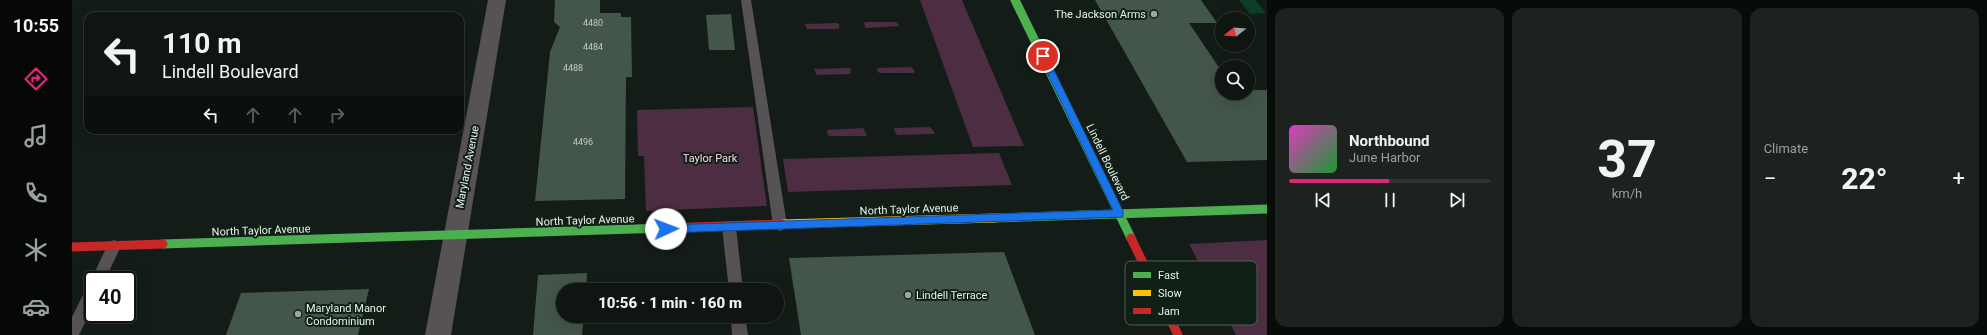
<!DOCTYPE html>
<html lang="en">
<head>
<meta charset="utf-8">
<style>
	:root { --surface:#0f1511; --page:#1d221f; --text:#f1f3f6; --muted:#9b9f9f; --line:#2f3431; --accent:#db2777 }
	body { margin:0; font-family:Roboto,sans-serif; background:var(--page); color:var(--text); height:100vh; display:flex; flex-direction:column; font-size:15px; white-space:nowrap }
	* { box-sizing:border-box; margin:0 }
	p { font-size:13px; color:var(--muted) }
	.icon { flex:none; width:22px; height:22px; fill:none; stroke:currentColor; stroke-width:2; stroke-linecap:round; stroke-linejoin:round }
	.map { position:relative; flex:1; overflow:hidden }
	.sheet { display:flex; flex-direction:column; gap:8px; padding:8px; background:#080c09; width:720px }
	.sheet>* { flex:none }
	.guide { position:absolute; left:12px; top:12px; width:380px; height:122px; border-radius:12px; box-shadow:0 4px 16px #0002,0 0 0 1px var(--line); background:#0f1511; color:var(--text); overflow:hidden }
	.needle { width:26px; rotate:253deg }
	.buttons { position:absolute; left:1143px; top:12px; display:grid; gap:8px }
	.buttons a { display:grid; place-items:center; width:40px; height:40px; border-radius:50%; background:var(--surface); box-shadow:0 4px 16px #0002,0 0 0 1px var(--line); font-size:20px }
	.speed { position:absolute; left:12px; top:271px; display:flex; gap:8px; font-size:20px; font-weight:700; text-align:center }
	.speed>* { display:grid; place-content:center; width:52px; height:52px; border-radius:50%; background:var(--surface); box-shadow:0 4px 16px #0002,0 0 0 1px var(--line); line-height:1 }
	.speed .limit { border:2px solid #111; border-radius:6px; background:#fff; color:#111 }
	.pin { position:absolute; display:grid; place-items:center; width:34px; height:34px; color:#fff; margin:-17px; border:2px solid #fff; border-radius:50%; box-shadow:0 1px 4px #0007 }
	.me { position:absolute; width:44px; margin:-22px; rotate:88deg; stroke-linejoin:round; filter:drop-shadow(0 0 3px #0008) }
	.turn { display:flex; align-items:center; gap:14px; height:84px; padding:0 12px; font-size:18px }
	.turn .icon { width:52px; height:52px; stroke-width:2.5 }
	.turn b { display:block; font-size:28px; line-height:34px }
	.lanes { display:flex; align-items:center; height:38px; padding:0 12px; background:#0003; justify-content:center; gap:20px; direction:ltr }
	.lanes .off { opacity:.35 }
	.big { font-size:30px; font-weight:800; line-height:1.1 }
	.sheet .widget { flex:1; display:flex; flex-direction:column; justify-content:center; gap:6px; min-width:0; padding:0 14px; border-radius:12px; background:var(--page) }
	.sheet .dial { align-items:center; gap:0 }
	.dial b { font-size:52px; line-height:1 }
	.song { display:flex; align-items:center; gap:12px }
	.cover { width:48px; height:48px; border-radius:6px; background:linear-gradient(135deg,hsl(310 70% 55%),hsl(130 70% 35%)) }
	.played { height:4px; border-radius:2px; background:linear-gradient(90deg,var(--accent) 50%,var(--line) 50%) }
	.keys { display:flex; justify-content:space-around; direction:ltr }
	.heat { display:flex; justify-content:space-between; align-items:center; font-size:22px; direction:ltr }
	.sheet .tiles { flex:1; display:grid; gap:8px; grid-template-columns:repeat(3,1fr) }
	.trip { position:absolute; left:484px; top:283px; width:228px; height:40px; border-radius:20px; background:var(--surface); box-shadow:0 4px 16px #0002,0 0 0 1px var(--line); font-weight:800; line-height:40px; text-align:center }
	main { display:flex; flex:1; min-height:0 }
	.dock { display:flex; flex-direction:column; width:72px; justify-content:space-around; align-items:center; background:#060807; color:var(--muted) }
	.dock .icon { width:28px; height:28px }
	.dock .active { color:var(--accent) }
	.dock b { font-size:18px; color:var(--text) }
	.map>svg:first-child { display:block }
	.green { fill:#4c2d42 }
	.water { fill:#0c3f25 }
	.building { fill:#44554b }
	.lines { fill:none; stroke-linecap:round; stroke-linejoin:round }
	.lane { fill:#575255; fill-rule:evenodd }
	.street { fill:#575255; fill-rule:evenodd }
	.fast { stroke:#4caf50; stroke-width:9 }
	.slow { stroke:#ffc107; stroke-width:9 }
	.jam { stroke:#c62828; stroke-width:9 }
	.route { fill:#1a73e8; stroke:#114b97 }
	.poi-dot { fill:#9da6a0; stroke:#112016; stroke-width:1.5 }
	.labels { text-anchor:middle; stroke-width:4; stroke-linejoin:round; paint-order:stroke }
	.number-label { font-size:9px; fill:#becac2 }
	.poi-label { font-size:11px; fill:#e7f1ea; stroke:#112016; text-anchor:start }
	.park-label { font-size:11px; fill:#f7d3e9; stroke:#112016 }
	.street-label { font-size:11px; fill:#e7f1ea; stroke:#112016 }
	.key { fill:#112016; stroke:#515f56; stroke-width:1 }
	.key-label { font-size:11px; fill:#e7f1ea }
</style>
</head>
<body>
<main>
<nav class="dock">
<b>10:55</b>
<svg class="icon active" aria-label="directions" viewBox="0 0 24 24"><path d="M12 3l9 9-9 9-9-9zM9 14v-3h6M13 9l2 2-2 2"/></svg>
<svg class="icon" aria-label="music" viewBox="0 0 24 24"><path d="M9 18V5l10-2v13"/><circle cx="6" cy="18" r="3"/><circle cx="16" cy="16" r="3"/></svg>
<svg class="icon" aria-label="phone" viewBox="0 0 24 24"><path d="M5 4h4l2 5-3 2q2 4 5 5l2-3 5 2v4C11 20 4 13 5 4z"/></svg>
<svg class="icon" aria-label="climate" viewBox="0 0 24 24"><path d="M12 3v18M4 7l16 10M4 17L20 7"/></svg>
<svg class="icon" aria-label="car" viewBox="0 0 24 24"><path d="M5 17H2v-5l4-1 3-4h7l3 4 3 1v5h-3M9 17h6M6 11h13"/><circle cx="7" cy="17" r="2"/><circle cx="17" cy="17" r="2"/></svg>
</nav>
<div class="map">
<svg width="1195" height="335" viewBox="0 0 1195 335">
	<rect width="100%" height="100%" fill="#141c17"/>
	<path class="green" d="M848,0H890L952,146L901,147Z
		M794,22H824L828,26L795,28L793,27L792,23Z
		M765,23L767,24V29H735L733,24Z
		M838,67L841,68L843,72L841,73H808L806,72L805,68Z
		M776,68L779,69L778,74L745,75L742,69Z
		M681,107L695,206L574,211L572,156H566L565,110Z
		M858,127L863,133L861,134L826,135L823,133L822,128Z
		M791,128L795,135L793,136H758L756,135L755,130Z
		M927,153L940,185L716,192L711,159Z
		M1195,240V335H1164L1117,244Z"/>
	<path class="water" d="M1167,0H1183L1194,13L1178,14Z"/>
	<path class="building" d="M483,0H528V13H549V17H559L560,77H554L553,199L463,201L478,52L488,27L482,22Z
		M1023,0H1129L1145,23H1117L1150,72V93H1176V90H1195V160L1115,162Z
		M659,14L663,50H637L634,15Z
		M932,252L963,335H729L717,258Z
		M515,273L514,290H491V316H512L510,335H461L466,275Z
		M297,289L286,335H154L169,293Z"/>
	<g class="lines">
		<path class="lane" d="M669,0H679L715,225L713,229L708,231L703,229L701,225Z
			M657,221L662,223L664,227L671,290H657L650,227L652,223Z
			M42,240L47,242L49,246L33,280H21V306L7,335H0V317L16,285L20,283L19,280L37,242Z
			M659,316H673L676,335H660Z"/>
		<path class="street" d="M416,0H434L379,335H353Z"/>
		<path class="fast" d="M943,0L1059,238
			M923,218L1195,209
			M91,244L594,228"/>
		<path class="slow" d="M710,224L923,218"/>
		<path class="jam" d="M594,228L710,224
			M1059,238L1106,335
			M0,247L91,244"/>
	</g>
	<path class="route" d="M971,53L975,56L1051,211V217L594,233L589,229L594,225L1041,210L967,56Z"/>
	<g class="poi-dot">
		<circle cx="1082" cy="14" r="4"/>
		<circle cx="836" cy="295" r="4"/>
		<circle cx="226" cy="314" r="4"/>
	</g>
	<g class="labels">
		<g class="number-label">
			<text x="521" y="26">4480</text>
			<text x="521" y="50">4484</text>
			<text x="501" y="71">4488</text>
			<text x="511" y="145">4496</text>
		</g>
		<g class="poi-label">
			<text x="1074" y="18" text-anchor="end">The Jackson Arms</text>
			<text x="844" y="299">Lindell Terrace</text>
			<text x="234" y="312">Maryland Manor<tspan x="234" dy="13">Condominium</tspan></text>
		</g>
		<g class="park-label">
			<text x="638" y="162">Taylor Park</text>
		</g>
		<g class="street-label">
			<text transform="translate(1036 162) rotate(64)" y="4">Lindell Boulevard</text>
			<text transform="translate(395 167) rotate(-79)" y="4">Maryland Avenue</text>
			<text transform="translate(837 209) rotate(-2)" y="4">North Taylor Avenue</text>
			<text transform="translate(513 220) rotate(-2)" y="4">North Taylor Avenue</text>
			<text transform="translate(189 230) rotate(-2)" y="4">North Taylor Avenue</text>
		</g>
	</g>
	<rect x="1053" y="261" width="132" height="64" rx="6" class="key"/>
	<rect x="1061" y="272" width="18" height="6" fill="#4caf50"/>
	<rect x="1061" y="290" width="18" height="6" fill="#ffc107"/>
	<rect x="1061" y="308" width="18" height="6" fill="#c62828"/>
	<g class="key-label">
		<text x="1086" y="279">Fast</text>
		<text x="1086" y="297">Slow</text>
		<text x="1086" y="315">Jam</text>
	</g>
</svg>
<div class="buttons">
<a><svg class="needle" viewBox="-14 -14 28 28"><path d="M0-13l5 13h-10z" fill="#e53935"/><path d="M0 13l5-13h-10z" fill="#9b9f9f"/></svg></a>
<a><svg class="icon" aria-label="search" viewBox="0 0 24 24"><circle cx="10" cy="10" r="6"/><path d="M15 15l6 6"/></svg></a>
</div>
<div class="speed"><div class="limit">40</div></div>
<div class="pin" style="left:971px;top:56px;background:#d93025"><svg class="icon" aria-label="arrive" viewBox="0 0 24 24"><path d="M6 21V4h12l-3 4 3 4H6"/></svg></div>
<svg class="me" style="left:594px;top:229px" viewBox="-20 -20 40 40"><circle r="19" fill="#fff"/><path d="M0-13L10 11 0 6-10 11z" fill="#1a73e8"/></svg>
<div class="trip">10:56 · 1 min · 160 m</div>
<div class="guide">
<div class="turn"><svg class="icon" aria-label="left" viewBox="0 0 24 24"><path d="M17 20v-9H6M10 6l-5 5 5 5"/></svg><div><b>110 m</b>Lindell Boulevard</div></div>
<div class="lanes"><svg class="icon" aria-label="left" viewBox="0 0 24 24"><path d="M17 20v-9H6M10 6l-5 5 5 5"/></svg><svg class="icon off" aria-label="ahead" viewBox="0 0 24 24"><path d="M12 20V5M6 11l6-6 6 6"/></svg><svg class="icon off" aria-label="ahead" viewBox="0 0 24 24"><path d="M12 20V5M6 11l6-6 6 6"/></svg><svg class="icon off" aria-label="right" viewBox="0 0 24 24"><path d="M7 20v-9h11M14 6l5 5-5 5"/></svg></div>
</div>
</div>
<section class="sheet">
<div class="tiles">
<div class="widget">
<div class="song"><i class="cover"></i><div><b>Northbound</b><p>June Harbor</p></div></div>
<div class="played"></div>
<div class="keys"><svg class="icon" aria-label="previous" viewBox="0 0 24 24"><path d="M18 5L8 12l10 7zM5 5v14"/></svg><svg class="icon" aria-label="pause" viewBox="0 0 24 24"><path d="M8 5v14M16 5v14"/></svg><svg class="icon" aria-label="next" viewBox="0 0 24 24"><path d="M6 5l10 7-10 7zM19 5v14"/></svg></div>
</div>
<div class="widget dial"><b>37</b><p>km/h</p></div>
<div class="widget"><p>Climate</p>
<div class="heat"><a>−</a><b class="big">22°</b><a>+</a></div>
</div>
</div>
</section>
</main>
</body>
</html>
